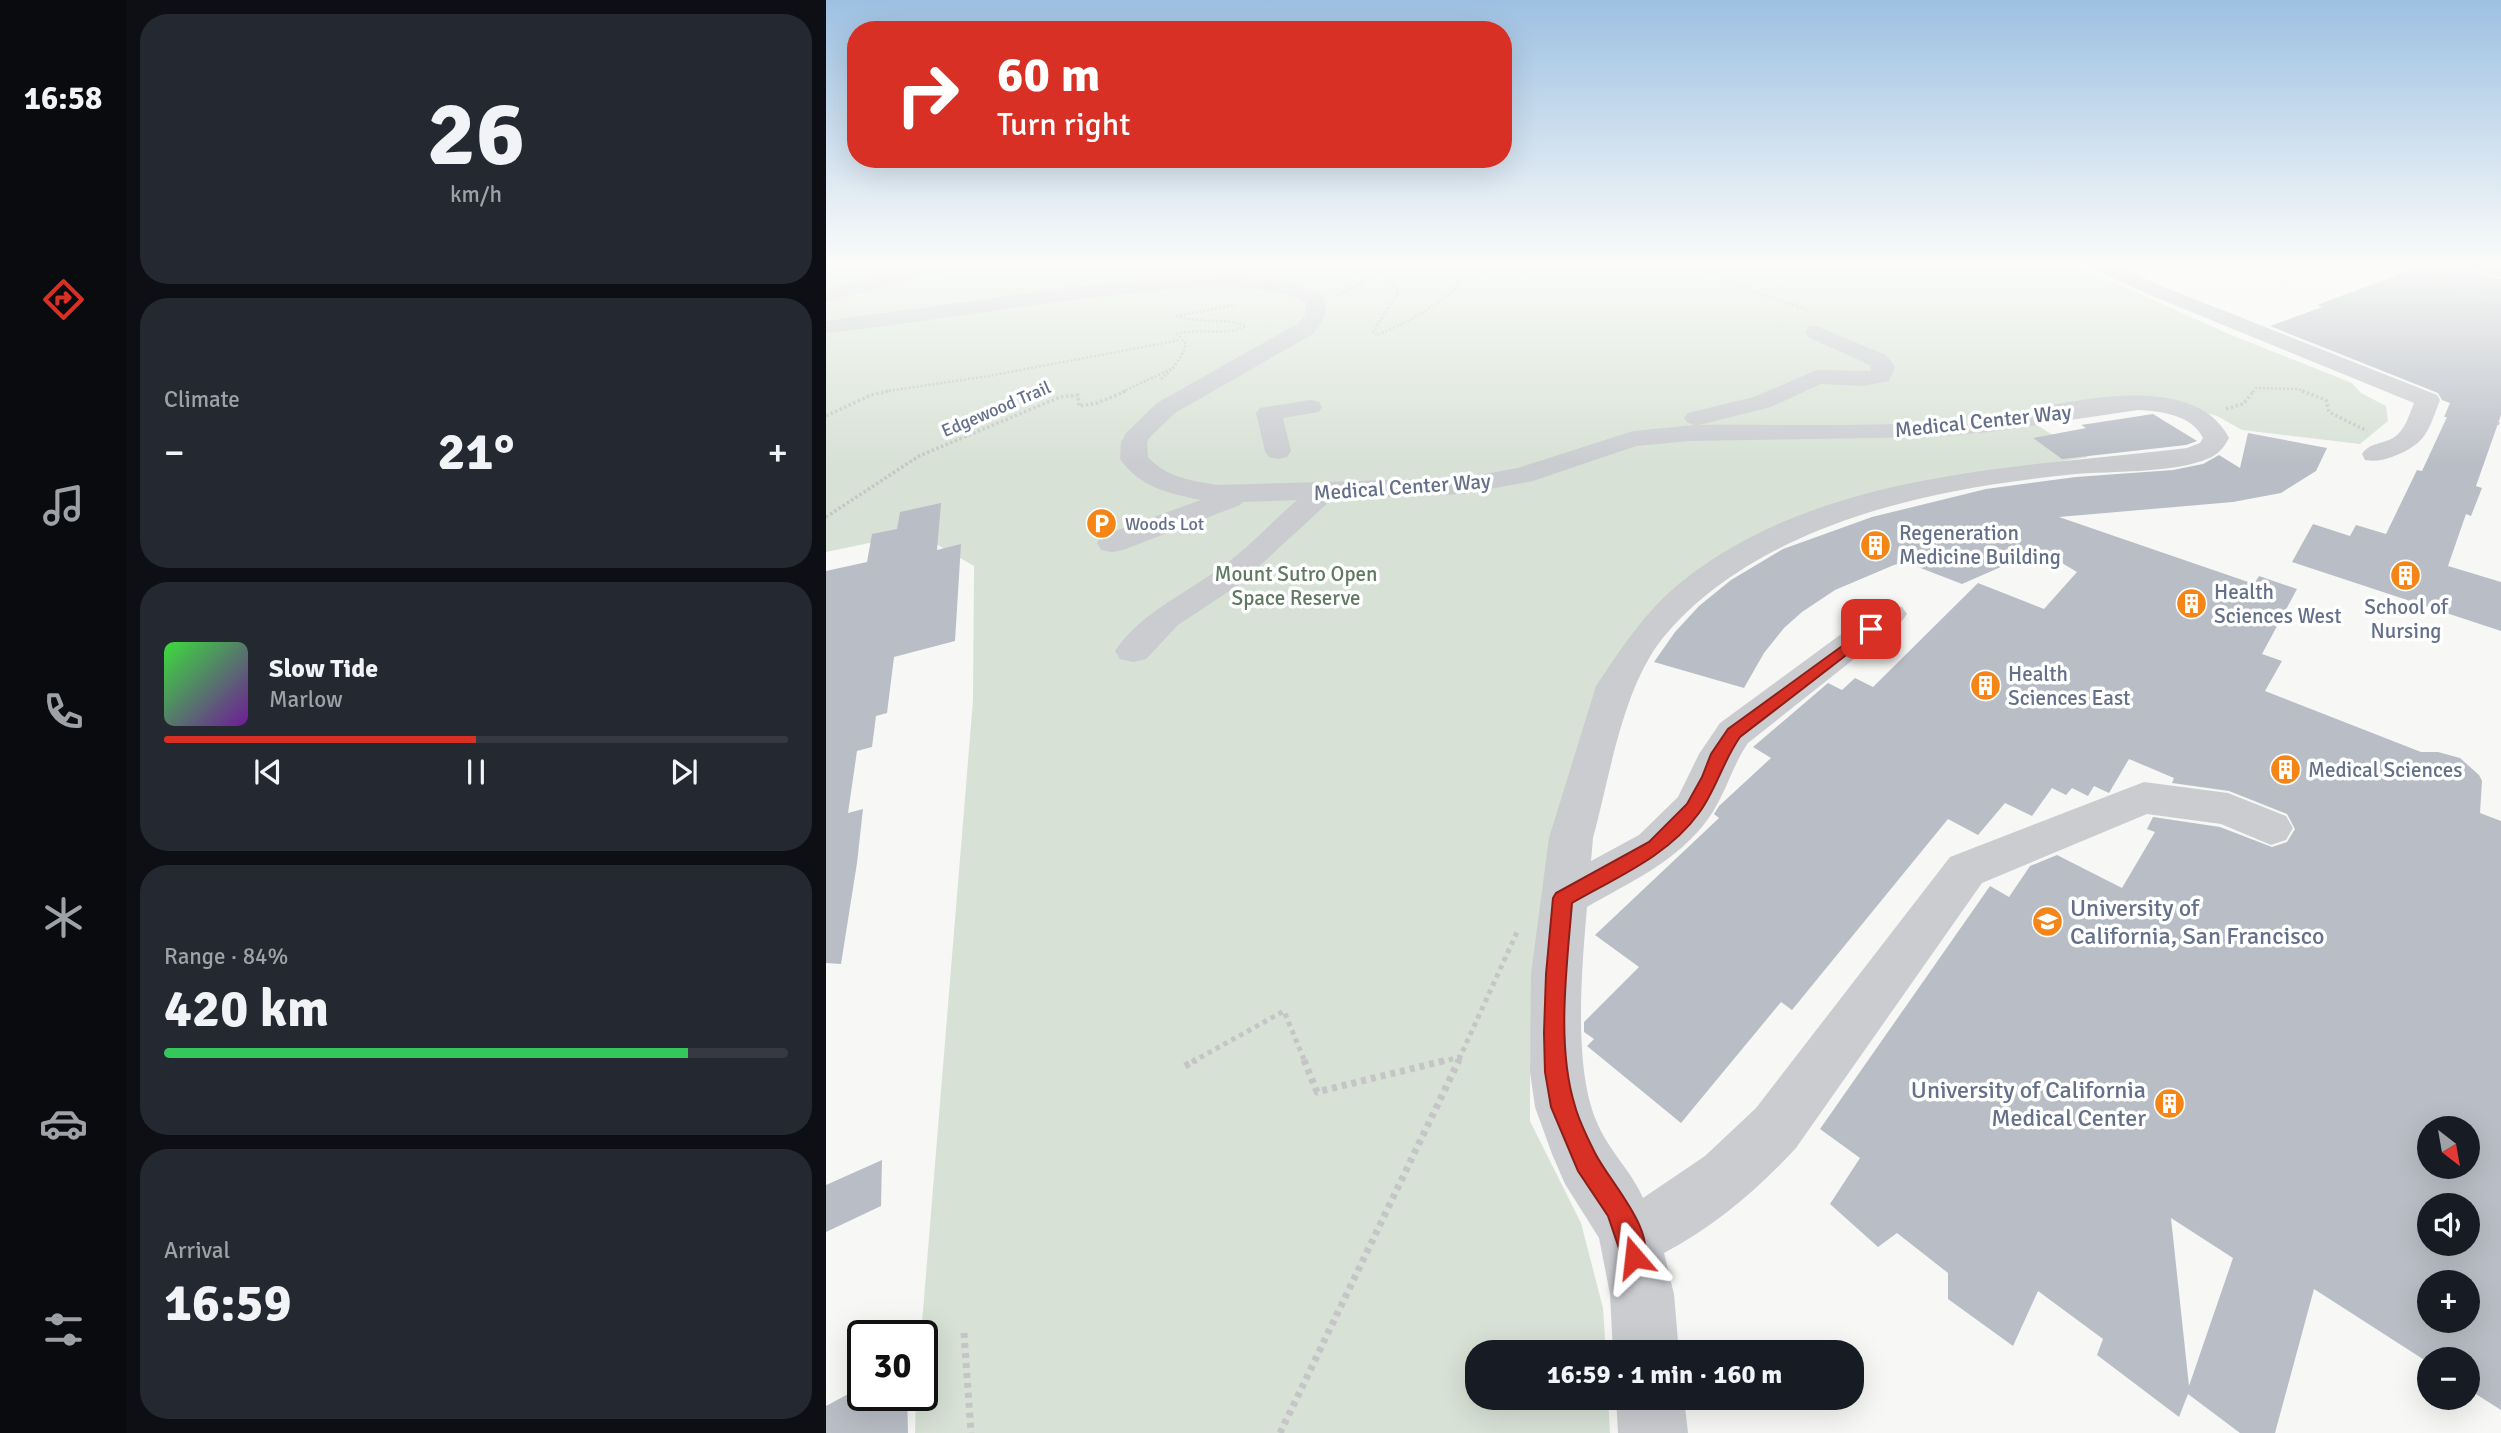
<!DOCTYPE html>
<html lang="en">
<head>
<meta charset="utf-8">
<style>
	:root { --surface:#171b24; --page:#242831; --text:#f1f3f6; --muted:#9ea1a6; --line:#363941; --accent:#d93025 }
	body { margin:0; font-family:Signika,sans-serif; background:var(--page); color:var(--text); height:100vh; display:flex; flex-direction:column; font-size:26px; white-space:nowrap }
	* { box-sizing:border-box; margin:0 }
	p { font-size:23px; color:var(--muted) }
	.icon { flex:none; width:38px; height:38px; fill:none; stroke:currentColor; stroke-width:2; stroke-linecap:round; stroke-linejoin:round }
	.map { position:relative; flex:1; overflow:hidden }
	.drawer { display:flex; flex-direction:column; gap:14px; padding:14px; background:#0d0f14; width:700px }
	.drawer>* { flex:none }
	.hud { position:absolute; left:21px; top:21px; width:665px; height:147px; border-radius:28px; box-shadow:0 7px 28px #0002; background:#d93025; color:#fff; overflow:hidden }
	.needle { width:46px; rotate:149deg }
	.buttons { position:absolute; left:1591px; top:1116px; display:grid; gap:14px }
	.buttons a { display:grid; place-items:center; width:63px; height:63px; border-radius:50%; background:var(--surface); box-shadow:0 7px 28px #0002; font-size:35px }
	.speed { position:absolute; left:21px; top:1320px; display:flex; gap:14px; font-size:35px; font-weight:700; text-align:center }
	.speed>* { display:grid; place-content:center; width:91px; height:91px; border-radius:50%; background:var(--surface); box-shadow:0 7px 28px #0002; line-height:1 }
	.speed .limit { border:4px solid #111; border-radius:10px; background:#fff; color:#111 }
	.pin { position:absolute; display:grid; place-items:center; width:60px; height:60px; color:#fff; margin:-30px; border-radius:14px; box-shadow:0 4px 10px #0006 }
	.me { position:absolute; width:77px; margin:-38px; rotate:343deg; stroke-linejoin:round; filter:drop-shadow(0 0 5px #0008) }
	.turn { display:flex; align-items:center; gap:24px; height:147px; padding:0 35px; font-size:32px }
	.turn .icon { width:91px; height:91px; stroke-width:2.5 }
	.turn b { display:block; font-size:49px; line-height:60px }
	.big { font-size:52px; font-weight:700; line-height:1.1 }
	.drawer .widget { flex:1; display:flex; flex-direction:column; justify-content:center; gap:10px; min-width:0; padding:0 24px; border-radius:28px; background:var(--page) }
	.drawer .dial { align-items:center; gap:0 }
	.dial b { font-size:91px; line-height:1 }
	.song { display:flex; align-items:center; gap:21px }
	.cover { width:84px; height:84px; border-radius:10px; background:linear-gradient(135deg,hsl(120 70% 55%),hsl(280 70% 35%)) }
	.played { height:7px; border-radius:4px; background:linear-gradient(90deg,var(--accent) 50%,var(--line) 50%) }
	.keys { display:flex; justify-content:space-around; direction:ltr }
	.heat { display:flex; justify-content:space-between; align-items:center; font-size:38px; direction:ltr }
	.charge { height:10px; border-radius:5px; background:linear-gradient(90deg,#34c759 84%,var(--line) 0) }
	.trip { position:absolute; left:639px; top:1340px; width:399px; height:70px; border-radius:28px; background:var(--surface); box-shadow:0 7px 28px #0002; font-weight:700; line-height:70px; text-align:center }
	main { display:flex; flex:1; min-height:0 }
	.tabs { display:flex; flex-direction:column; width:126px; justify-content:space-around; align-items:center; background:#090b0e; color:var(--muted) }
	.tabs .icon { width:49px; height:49px }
	.tabs .active { color:var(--accent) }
	.tabs b { font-size:32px; color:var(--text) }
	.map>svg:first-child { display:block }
	.green { fill:#d7e1d5 }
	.building { fill:#b9bdc5; fill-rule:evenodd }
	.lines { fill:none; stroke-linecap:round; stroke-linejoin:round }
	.path-far3 { stroke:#c5c5c8; stroke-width:2.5; stroke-dasharray:2 2; stroke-linecap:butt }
	.path-far2 { stroke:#c5c5c8; stroke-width:3.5; stroke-dasharray:2.5 2.5; stroke-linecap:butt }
	.path-far1 { stroke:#c5c5c8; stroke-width:5; stroke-dasharray:4.5 4.5; stroke-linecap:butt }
	.path { stroke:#c5c5c8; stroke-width:7; stroke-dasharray:5 5; stroke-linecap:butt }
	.minor { fill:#caccd0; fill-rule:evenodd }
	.route { fill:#d93025; stroke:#8d1f18; stroke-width:2 }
	.labels { text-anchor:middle; stroke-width:7; stroke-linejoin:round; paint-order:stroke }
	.far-street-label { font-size:18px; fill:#646f89; stroke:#fff }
	.far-poi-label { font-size:18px; fill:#646f89; stroke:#fff; text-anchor:start }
	.street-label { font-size:21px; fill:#646f89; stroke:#fff }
	.poi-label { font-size:21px; fill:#646f89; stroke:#fff; text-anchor:start }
	.park-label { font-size:21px; fill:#5f7a61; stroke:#fff }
	.near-poi-label { font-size:24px; fill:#646f89; stroke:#fff; text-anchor:start }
</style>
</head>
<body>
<main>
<nav class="tabs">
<b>16:58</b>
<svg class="icon active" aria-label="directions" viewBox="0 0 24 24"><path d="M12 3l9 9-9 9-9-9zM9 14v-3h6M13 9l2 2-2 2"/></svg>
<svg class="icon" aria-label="music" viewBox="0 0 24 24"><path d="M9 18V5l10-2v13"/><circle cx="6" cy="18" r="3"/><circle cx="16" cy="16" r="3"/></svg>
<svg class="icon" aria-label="phone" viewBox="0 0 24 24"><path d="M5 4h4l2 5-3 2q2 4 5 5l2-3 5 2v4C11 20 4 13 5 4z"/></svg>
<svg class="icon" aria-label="climate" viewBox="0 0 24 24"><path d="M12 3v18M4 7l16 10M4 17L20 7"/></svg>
<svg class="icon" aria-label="car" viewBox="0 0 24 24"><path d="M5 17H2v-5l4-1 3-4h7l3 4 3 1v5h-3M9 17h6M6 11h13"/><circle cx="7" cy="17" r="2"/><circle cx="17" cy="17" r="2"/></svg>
<svg class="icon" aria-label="filters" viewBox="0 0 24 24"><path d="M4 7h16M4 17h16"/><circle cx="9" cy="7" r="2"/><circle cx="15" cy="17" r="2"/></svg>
</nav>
<section class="drawer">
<div class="widget dial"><b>26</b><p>km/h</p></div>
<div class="widget"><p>Climate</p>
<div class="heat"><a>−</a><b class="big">21°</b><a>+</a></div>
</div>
<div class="widget">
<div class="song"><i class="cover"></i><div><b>Slow Tide</b><p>Marlow</p></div></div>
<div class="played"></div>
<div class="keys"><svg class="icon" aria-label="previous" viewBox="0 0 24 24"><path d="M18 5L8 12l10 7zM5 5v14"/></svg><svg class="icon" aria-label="pause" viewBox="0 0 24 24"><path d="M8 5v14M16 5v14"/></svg><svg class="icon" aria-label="next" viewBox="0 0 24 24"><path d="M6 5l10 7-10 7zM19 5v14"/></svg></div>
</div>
<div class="widget"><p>Range · 84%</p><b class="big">420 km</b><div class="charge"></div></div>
<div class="widget"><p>Arrival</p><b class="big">16:59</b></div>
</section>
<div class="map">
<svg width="1675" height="1433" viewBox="0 0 1675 1433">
	<rect width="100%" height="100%" fill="#f7f8f5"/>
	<path class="green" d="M0,264H1248L1405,335L1526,383L1535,393L1560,406L1562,421L1534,444L1416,430L1391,416L1347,404L1198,417L1262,457L1126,478L972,524L808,633L712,943L704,1053V1121L755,1223L777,1308L780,1353H651V1398H782L784,1433H89L90,1395H96L95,1335L147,700L148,566L91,533L0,552Z"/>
	<path class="building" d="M1601,264H1614L1675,279V415L1650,486L1656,488L1645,516L1640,514L1622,566L1675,582V631L1466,562L1487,524L1524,536L1530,525L1560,534L1591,470L1596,471L1621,417H1618L1624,403L1616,400L1612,393L1444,326L1496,307L1491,305Z
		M1327,414L1371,441L1360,445L1236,459L1207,438L1260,428L1255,425Z
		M1422,433L1501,448L1490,471L1455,493L1407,502L1233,517L1428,584L1433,576L1471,589L1436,654L1456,661L1439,691L1595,752H1612L1634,758L1653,775L1656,781L1654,813L1675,821V1410L1642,1389V1360H1603V1363L1488,1289L1449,1433H1414L1362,1394L1353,1417L1271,1355L1277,1339L1212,1291L1187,1346L1122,1299V1273L1071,1233L1052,1247L1004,1204L1034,1158L994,1129L1164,886L1183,897L1204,866L1231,855L1296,888L1329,832L1321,829L1327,817L1394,827L1446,847L1461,842L1469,829L1461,814L1403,791L1346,783L1348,778L1303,759L1283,793L1268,786L1262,796L1246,788L1240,795L1226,788L1206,816L1179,803L1152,835L1122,819L966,1010L955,1002L855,1123L761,1046L768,1039L758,1032V1022L813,967L769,935L893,818L888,814L893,806L945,758L927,747L1002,683L1016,690L1029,678L1047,687L1152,583L1218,609L1251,572L1214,550L1136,584L1079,562L1068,565L1009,590L976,612L958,628L938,653L918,688L828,662L849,632L873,606L905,580L957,549L1046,517L1160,489L1250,477L1347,470L1377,464L1393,455L1414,468ZM1603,1129H1642V1167H1603ZM1603,1206H1642V1244H1603ZM1345,1218L1407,1258L1363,1386ZM1603,1283H1642V1321H1603Z
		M115,503L111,550L135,544L129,641L68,657L61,713L50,716L46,747L31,751L22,813L37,809L31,863L15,964L0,963V571L41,562L46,534L71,529L74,512Z
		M56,1160L55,1206L0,1232V1185Z
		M37,1386V1395H81L82,1433H0V1406Z"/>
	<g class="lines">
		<path class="path-far3" d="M160,264L154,271L171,269L178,264
			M208,264L205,268H226L228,264
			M871,264L906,284L982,310
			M1534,267H1573L1604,274L1593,279L1675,301
			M226,268H250
			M1604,274L1623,268
			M511,295L536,283L538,275L528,270C550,263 563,272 572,293L547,332L551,335C572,327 618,303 631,286C635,279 636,272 641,266L675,279L683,276L678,264
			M335,379C346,369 356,359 360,344L351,334C374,327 398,337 420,326C398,317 374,324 351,316L408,305
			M55,392L163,376L354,340
			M296,392L349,367
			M1427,392L1430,388L1472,389L1480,392"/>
		<path class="path-far2" d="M1476,391L1500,400L1503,412L1541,431
			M1400,409L1417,404L1428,391
			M0,416L45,395L63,391
			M1671,423L1675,424
			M0,517L93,456L234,397L252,395L253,406L271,403L300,391"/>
		<path class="path-far1" d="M366,1062L458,1011L479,1062
			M614,1062L634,1057L692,930
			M632,1062L634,1058"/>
		<path class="path" d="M478,1060L491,1092L621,1060
			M359,1066L370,1060
			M138,1333L145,1433
			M454,1433L633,1060"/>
		<path class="minor" d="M101,264H128L126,268L0,302V290Z
			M1263,264H1287L1338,287L1611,395L1614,400C1602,432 1600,444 1566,457C1556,460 1550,462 1539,460L1536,454C1543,443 1556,444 1567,438C1579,431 1583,415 1588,403L1324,295L1265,268Z
			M1637,264L1675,265V277L1639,268Z
			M403,276L457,280L496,295C505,310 497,322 487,334L349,413L324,437L321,442L322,457C341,478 364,480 390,485L637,478L692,468L807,431L869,425L862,423L858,418L862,413L928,397L991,370L1045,371L1044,365L982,337L979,332L982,327L990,326L1060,355L1069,367L1063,381L1037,386L995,384L945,407L873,425C963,424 1054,428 1144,419C1201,413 1267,392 1323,396C1355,398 1388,408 1403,438C1396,451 1390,456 1376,461C1339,473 1289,471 1250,474C1180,481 1108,492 1041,513C965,537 887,576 836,639C796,690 784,776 767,838L765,861L813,835L852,797L873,754L894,723L1052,607L1064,604L1076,607L1081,614L1076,621L922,743C906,766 899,796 882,819C852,861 804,882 761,907C756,967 747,1065 770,1120C781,1149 805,1170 817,1198L879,1156L930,1108L1124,857L1318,782L1402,793L1460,816L1467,828L1460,840L1445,845L1395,824L1321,814L1156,883L970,1148C931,1190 889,1226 838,1253L848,1294L853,1353H787L784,1294L773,1238L739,1184L726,1154L709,1107L704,1072L705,974L723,838L770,686L776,677C799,643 821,610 854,583C992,471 1193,468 1361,448L1374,443L1377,438C1366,415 1335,411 1312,410L1164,432L1105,437L863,441L810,446L707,481L637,494L506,499L414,584L352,625L320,659L307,662L294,659L289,651C314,614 355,596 390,571C419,551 445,523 471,500L417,502L414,505L297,550L286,552L275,550L271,543L275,536L375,500C342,493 315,488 294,459L295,442L300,433L331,403L471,324L479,316L480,302C422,277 353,288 291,295C193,305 97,323 0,333V321L256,286Z
			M484,400L493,402L496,407L493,412L457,418L465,451L461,457L452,459L443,457L439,451L430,413L434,408Z
			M790,1398H858L862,1433H792Z"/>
	</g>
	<linearGradient id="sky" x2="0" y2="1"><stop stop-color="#9dc0e2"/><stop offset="0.57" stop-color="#fbfcfa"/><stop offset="1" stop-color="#fbfcfa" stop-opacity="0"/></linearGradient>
	<rect width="1675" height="464" fill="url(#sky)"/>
	<path class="route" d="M1045,625L1050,626V632L914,737C897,761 890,790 873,813C842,856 791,877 746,903C741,965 730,1046 749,1106C753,1121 761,1137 768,1151C782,1181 832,1230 817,1266L808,1270L799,1266L782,1216L752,1171L725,1107L719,1072L718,1033L720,974L727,898L730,893L823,842L861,804L876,777L885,754L902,729Z"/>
	<defs>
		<symbol id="parking-disc" viewBox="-11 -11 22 22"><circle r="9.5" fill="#f68517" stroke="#fff"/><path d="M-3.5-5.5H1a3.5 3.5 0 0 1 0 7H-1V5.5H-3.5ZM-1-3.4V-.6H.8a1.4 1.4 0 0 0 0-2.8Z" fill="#fff"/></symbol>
		<symbol id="building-disc" viewBox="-11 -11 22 22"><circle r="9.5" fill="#f68517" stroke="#fff"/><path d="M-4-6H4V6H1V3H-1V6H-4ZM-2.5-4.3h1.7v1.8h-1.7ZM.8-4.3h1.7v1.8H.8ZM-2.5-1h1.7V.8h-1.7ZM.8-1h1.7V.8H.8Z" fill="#fff"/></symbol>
		<symbol id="university-disc" viewBox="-11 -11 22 22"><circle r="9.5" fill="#f68517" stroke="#fff"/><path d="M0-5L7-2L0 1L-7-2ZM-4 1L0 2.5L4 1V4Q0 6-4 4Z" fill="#fff"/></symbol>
	</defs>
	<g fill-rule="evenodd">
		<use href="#parking-disc" x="258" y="506" width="35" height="35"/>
		<use href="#building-disc" x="1032" y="528" width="35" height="35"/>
		<use href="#building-disc" x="1562" y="558" width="35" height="35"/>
		<use href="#building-disc" x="1348" y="586" width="35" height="35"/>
		<use href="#building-disc" x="1142" y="668" width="35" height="35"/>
		<use href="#building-disc" x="1442" y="752" width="35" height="35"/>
		<use href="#university-disc" x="1204" y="904" width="35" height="35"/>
		<use href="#building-disc" x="1326" y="1086" width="35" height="35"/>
	</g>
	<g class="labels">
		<g class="far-street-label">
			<text transform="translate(170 409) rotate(-23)" y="6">Edgewood Trail</text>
		</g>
		<g class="far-poi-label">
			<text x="299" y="530">Woods Lot</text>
		</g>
		<g class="street-label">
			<text transform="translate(1157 421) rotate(-6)" y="7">Medical Center Way</text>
			<text transform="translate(576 487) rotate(-4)" y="7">Medical Center Way</text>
		</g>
		<g class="poi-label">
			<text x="1073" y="540">Regeneration<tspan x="1073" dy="24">Medicine Building</tspan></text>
			<text x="1388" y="599">Health<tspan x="1388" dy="24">Sciences West</tspan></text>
			<text x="1580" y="614" text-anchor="middle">School of<tspan x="1580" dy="24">Nursing</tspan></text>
			<text x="1182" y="681">Health<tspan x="1182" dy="24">Sciences East</tspan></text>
			<text x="1482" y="777">Medical Sciences</text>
		</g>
		<g class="park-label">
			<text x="470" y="581">Mount Sutro Open<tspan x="470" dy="24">Space Reserve</tspan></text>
		</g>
		<g class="near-poi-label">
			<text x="1244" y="916">University of<tspan x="1244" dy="28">California, San Francisco</tspan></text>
			<text x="1320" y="1098" text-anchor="end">University of California<tspan x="1320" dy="28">Medical Center</tspan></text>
		</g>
	</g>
</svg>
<div class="buttons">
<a><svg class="needle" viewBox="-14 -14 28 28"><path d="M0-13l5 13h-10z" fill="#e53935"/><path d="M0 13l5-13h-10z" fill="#9ea1a6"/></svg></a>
<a><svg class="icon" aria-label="sound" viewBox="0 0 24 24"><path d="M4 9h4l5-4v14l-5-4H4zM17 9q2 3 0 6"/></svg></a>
<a>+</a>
<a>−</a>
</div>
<div class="speed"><div class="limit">30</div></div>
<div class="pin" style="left:1045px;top:629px;background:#d93025"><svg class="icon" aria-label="arrive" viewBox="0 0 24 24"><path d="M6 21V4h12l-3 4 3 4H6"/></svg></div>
<svg class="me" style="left:808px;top:1257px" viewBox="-20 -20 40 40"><path d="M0-17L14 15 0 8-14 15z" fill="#d93025" stroke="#fff" stroke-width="4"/></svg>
<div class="trip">16:59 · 1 min · 160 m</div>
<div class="hud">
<div class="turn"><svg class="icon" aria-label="right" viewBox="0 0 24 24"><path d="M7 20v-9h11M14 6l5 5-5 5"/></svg><div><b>60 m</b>Turn right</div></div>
</div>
</div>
</main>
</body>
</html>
